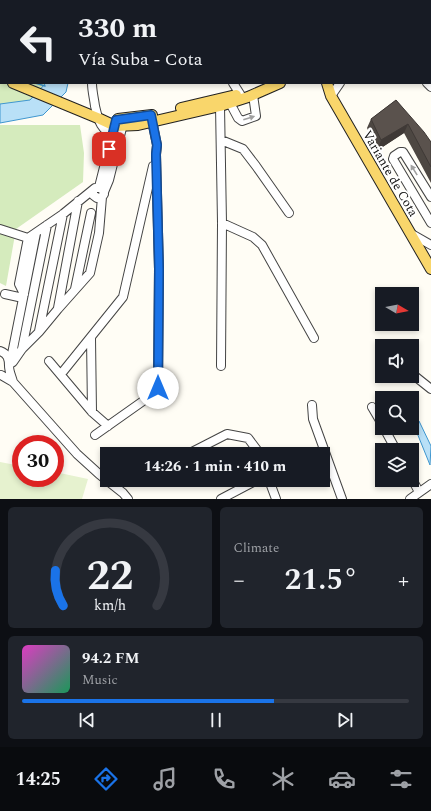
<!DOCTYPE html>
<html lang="en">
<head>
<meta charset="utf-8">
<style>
	:root { --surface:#171b24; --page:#20242c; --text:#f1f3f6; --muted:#9ea1a6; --line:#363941; --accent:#1a73e8 }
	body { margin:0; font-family:Spectral,serif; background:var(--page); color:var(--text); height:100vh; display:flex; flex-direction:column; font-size:15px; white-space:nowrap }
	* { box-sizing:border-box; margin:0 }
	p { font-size:13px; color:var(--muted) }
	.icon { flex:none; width:22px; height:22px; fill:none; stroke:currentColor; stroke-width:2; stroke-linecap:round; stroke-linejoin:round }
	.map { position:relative; height:499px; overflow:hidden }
	.side { display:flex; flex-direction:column; gap:8px; padding:8px; background:#0d0f14; flex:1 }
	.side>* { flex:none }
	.top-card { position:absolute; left:0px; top:0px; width:431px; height:84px; box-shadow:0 2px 6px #0003; background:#171b24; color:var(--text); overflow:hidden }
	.needle { width:26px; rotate:100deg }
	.buttons { position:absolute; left:375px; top:287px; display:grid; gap:8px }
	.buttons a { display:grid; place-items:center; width:44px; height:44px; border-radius:0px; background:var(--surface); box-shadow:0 2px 6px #0003; font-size:20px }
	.speed { position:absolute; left:12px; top:435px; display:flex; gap:8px; font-size:20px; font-weight:700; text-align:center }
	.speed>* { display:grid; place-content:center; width:52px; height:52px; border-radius:50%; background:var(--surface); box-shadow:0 2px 6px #0003; line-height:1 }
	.speed .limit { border:6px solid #d22; background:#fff; color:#111 }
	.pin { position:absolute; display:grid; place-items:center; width:34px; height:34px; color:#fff; margin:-17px; border-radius:8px; box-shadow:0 2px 6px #0006 }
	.me { position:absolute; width:44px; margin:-22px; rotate:0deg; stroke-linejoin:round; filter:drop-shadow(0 0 3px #0008) }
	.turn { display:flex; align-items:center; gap:14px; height:84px; padding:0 12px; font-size:18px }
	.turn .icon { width:52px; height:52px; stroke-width:2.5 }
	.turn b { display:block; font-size:28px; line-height:34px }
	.big { font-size:30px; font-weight:700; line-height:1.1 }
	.side .widget { flex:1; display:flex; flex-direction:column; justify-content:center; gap:6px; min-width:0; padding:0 14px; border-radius:6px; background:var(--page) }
	.side .dial { align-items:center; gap:0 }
	.dial svg { height:104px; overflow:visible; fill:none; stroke:var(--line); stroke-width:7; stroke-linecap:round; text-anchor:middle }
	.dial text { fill:var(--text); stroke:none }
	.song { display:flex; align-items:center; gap:12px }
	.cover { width:48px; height:48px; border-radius:6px; background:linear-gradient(135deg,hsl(310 70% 55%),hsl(150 70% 35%)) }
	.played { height:4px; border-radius:2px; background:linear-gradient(90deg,var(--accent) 65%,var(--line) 65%) }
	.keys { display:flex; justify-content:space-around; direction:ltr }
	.heat { display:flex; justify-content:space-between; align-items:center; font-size:22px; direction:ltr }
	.side .tiles { flex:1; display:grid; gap:8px; grid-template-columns:1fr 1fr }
	.widget:last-child { grid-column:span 2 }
	.trip { position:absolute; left:100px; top:447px; width:230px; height:40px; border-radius:0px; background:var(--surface); box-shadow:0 2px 6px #0003; font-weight:700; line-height:40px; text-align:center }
	.tab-bar { display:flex; height:64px; justify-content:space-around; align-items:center; background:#090b0e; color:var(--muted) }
	.tab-bar .icon { width:28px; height:28px }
	.tab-bar .selected { color:var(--accent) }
	.tab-bar b { font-size:18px; color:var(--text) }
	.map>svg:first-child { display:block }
	.green { fill:#d5ebbd }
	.pitch { fill:#e6f2cf }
	.water { fill:#b9e0f7; stroke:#3f96cf }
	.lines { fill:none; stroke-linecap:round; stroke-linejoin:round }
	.stream { stroke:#3f96cf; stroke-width:1.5 }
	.minor-casing { stroke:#444; stroke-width:10 }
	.major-casing { stroke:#222; stroke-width:12 }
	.minor { stroke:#fff; stroke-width:8 }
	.major { stroke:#f9d66b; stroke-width:10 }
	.wall { fill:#4d4742 }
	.shaded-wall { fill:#3f3936 }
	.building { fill:#5a524d; stroke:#3f3936 }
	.oneway { fill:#a0a0a0 }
	.route-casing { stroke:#114b97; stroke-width:10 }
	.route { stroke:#1a73e8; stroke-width:7 }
	.labels { text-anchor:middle; stroke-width:4; stroke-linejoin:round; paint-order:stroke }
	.street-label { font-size:13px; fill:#111; stroke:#fff }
</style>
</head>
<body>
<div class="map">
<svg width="431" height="499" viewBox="0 0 431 499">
	<rect width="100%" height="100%" fill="#fffdf5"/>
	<path class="green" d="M0,0L21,1H1V83H46L30,100L1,105L0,104Z
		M0,125H80L84,153L83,182L16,229L6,286L0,283Z"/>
	<path class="pitch" d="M0,462L21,466V478H55V472L88,479L82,499H0Z"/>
	<path class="water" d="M46,83H68L66,92L43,115L0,123V104L30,100Z
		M419,421L431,446L430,465L413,423Z"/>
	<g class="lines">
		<path class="stream" d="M0,72H1
			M35,83L45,86"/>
		<defs>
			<path id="minor" d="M136,0L137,1
				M387,0V1
				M151,1L153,0
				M194,1L197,0
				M253,1L255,0
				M92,83C92,91 94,98 95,106C98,119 101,133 116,135
				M233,83L240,94
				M427,83L431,87
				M331,96L340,83
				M230,103L238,118L242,121L256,116L253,95
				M220,106L222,223L221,366
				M221,140L243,149L256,166L289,213
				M99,187L116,120
				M104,192L109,180L124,120
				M431,197L403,152H400L394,156L393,159L431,223
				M222,223L253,237L262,245L314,338
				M0,229L28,238L63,214L95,188H102L104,194L102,197L97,198L93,195V191
				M410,233L431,245
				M75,289L91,213
				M5,294L23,298
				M24,294L19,284L28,238
				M58,308L78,201
				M39,331L63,214
				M91,338L92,412
				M22,349L47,225
				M0,351C8,354 9,359 9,366C9,372 12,377 13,382
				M49,361L92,412L108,426
				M10,364L13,362L22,349L39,332L58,309L90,273L99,233L102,197
				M10,364L36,233
				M61,374L123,297L153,166
				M1,375L13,382L77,454L99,474L123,493L128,499
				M416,377L431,389
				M312,405L313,419L342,499
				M372,407L382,424
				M384,428L396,450
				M95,435L153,394L158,388L159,269L156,155L157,145L151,116
				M188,454L227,434L248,438L257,450L259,454
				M412,479L419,492
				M269,480L276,499
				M221,499L257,480
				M410,499L431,484"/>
			<path id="major" d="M277,0L278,1
				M426,1L427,0
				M0,78H1
				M13,83L100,119L115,126L138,125L220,106L248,97L280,83
				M327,83L331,96L431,269
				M181,108L236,95
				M118,119L152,115"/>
		</defs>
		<use href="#minor" class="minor-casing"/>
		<use href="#major" class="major-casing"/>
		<use href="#minor" class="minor"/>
		<use href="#major" class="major"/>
	</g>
	<path class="wall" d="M396,100L431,142V183L404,133L378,150L367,128L371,119Z"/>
	<path class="shaded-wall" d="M408,124L404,133L378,150L381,140Z"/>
	<path class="building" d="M396,100L424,132L431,142V167L408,124L381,140L371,119Z"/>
	<defs><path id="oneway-solid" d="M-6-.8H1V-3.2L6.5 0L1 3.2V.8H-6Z"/></defs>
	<g class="oneway">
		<use href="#oneway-solid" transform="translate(249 118) rotate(-18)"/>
		<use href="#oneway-solid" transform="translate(414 170) rotate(-122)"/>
	</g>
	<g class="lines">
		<defs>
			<path id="route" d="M109,149L116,120L151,115L157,145L156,154L159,269L158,388"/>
		</defs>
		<use href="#route" class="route-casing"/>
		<use href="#route" class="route"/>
	</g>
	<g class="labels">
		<g class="street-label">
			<text transform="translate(391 173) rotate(60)" y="5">Variante de Cota</text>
		</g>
	</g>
</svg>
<div class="buttons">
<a><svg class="needle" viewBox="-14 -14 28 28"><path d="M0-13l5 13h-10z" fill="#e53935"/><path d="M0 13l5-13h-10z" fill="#9ea1a6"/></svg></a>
<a><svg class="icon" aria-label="sound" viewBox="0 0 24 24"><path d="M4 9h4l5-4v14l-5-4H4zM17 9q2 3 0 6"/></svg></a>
<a><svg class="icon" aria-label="search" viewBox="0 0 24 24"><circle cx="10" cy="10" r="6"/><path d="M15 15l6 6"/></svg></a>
<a><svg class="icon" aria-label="layers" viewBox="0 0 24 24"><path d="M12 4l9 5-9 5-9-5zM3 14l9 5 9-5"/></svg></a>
</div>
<div class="speed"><div class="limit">30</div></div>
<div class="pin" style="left:109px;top:149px;background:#d93025"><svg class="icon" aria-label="arrive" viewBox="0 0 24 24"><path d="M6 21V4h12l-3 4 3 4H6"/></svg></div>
<svg class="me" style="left:158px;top:388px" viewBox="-20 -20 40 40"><circle r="19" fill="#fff"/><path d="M0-13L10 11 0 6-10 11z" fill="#1a73e8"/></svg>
<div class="trip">14:26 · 1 min · 410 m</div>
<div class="top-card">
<div class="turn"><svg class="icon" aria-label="left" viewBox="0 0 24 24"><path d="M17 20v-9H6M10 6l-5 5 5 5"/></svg><div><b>330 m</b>Vía Suba - Cota</div></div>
</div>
</div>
<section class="side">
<div class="tiles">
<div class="widget dial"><svg viewBox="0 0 100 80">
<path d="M14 69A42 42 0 1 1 86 69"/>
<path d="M14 69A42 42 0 0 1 8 42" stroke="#1a73e8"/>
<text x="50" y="56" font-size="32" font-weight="700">22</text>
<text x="50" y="72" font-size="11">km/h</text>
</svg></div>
<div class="widget"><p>Climate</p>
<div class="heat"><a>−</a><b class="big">21.5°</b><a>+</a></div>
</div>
<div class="widget">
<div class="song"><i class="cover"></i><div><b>94.2 FM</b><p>Music</p></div></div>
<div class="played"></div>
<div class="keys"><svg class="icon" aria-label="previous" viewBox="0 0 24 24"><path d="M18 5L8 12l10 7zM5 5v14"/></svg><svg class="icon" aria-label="pause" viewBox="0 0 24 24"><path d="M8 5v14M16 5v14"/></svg><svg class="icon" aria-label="next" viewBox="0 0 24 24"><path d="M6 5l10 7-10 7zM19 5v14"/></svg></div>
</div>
</div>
</section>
<nav class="tab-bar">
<b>14:25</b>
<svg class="icon selected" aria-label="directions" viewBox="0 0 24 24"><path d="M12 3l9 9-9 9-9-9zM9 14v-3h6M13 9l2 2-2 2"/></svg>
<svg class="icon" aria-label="music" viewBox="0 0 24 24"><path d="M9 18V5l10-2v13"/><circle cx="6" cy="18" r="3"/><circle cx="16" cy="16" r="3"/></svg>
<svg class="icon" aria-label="phone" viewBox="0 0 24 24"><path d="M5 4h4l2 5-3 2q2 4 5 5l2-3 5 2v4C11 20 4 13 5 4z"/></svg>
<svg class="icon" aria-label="climate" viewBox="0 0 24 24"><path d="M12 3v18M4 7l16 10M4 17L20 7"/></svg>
<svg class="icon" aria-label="car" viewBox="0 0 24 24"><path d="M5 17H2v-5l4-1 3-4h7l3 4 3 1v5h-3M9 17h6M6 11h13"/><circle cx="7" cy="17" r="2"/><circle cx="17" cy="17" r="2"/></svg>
<svg class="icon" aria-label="filters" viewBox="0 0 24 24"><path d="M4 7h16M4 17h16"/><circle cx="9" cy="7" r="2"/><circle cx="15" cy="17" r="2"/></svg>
</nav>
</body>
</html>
